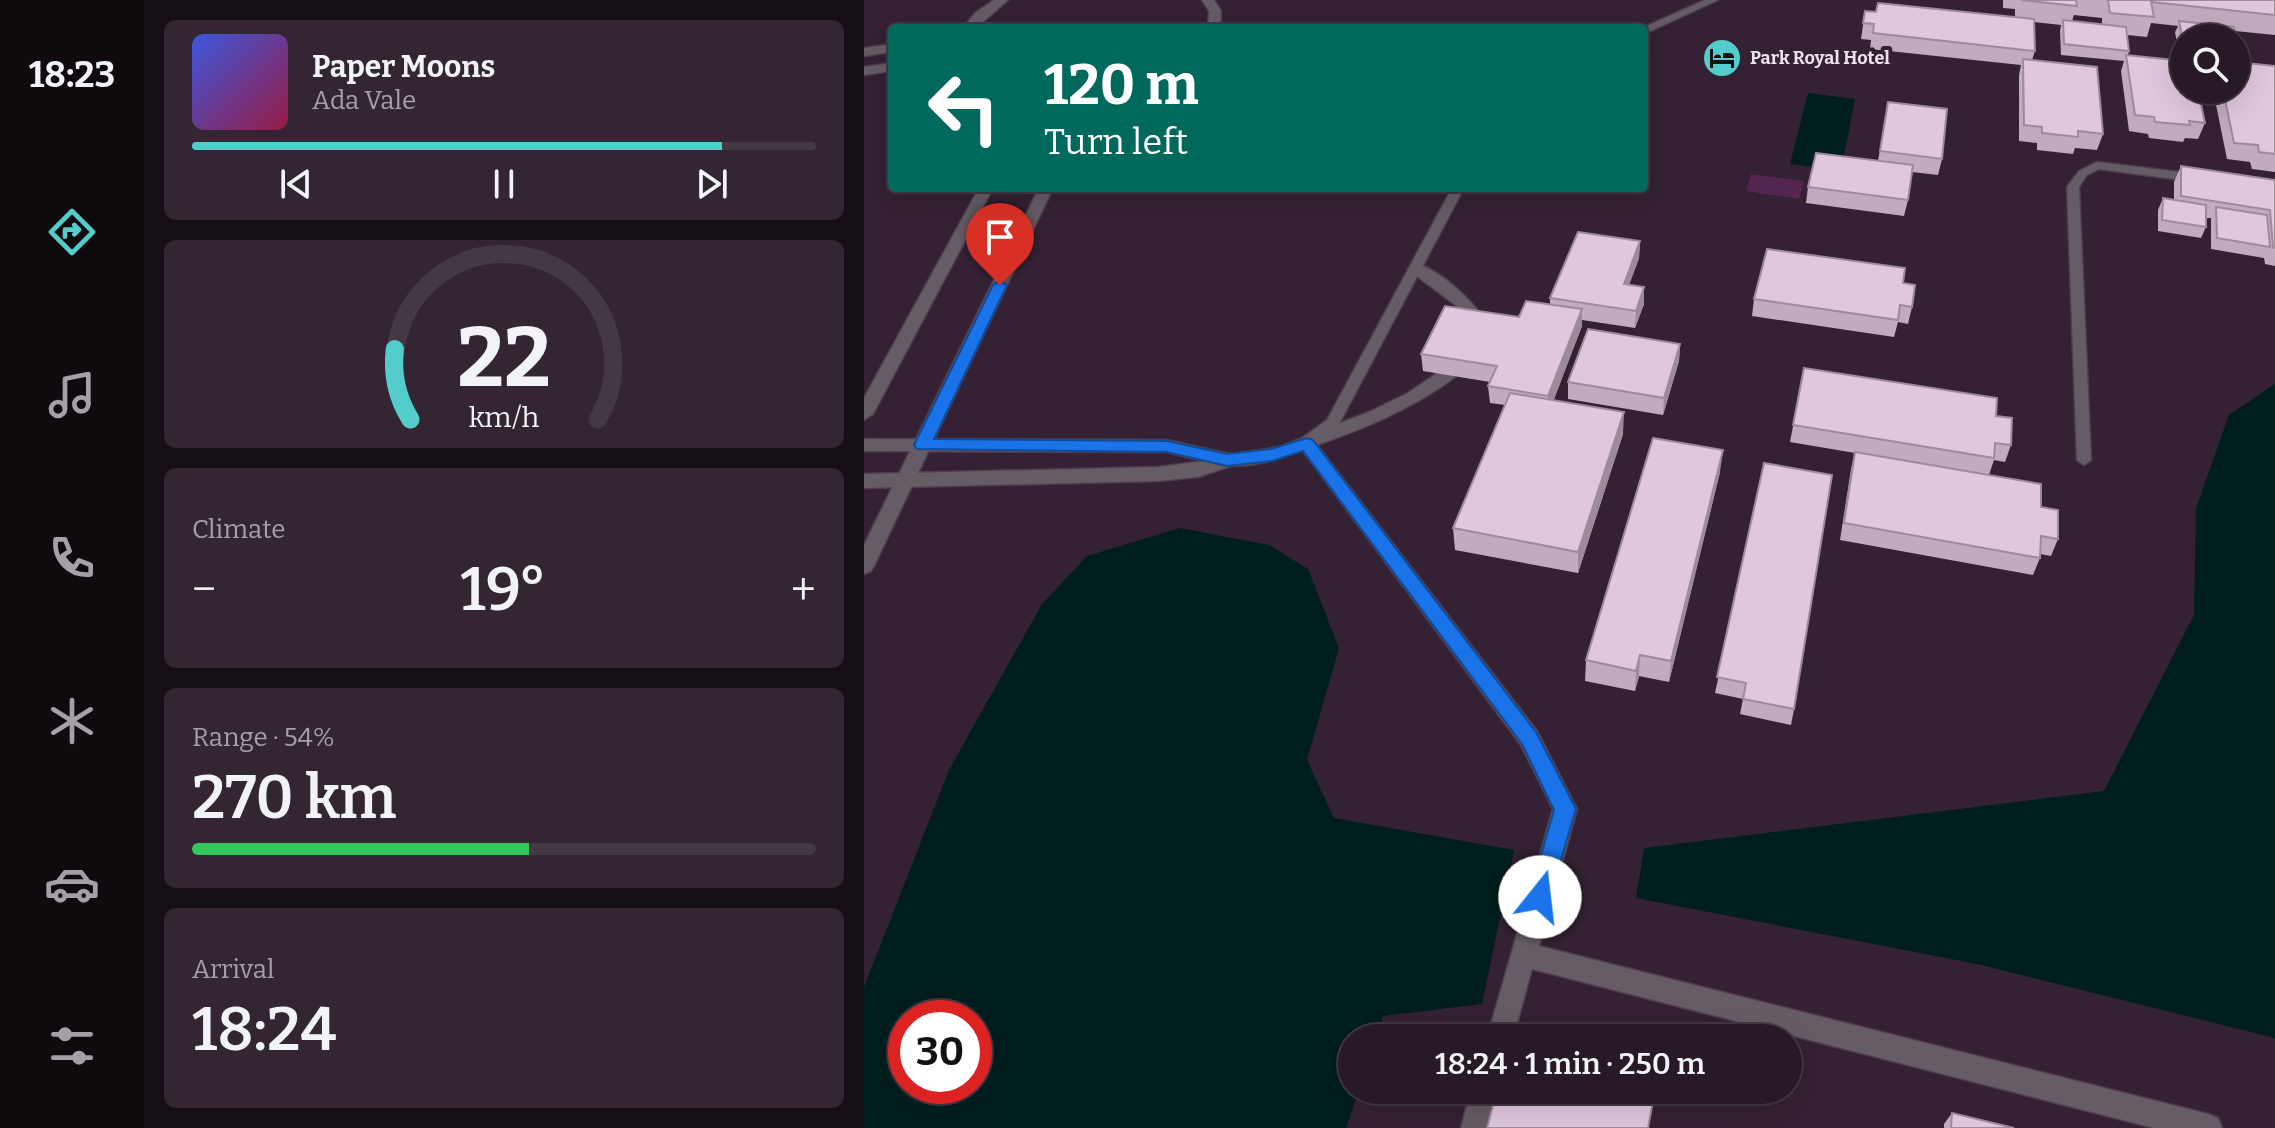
<!DOCTYPE html>
<html lang="en">
<head>
<meta charset="utf-8">
<style>
	:root { --surface:#271926; --page:#332632; --text:#f1f3f6; --muted:#a4a0a7; --line:#433843; --accent:#53cdcb }
	body { margin:0; font-family:Bitter,serif; background:var(--page); color:var(--text); height:100vh; display:flex; flex-direction:column; font-size:30px; white-space:nowrap }
	* { box-sizing:border-box; margin:0 }
	p { font-size:26px; color:var(--muted) }
	.icon { flex:none; width:44px; height:44px; fill:none; stroke:currentColor; stroke-width:2; stroke-linecap:round; stroke-linejoin:round }
	.map { position:relative; flex:1; overflow:hidden }
	.drawer { display:flex; flex-direction:column; gap:20px; padding:20px; background:#150e15; width:720px }
	.drawer>* { flex:none }
	.banner { position:absolute; left:24px; top:24px; width:760px; height:168px; border-radius:8px; box-shadow:0 8px 32px #0002,0 0 0 2px var(--line); background:#00695c; color:#fff; overflow:hidden }
	.fabs { position:absolute; left:1306px; top:24px; display:grid; gap:16px }
	.fabs a { display:grid; place-items:center; width:80px; height:80px; border-radius:50%; background:var(--surface); box-shadow:0 8px 32px #0002,0 0 0 2px var(--line); font-size:40px }
	.speed { position:absolute; left:24px; top:1000px; display:flex; gap:16px; font-size:40px; font-weight:700; text-align:center }
	.speed>* { display:grid; place-content:center; width:104px; height:104px; border-radius:50%; background:var(--surface); box-shadow:0 8px 32px #0002,0 0 0 2px var(--line); line-height:1 }
	.speed .limit { border:12px solid #d22; background:#fff; color:#111 }
	.pin { position:absolute; display:grid; place-items:center; width:68px; height:68px; color:#fff; margin:-82px -34px; border-radius:50% 50% 50% 0; rotate:-45deg; box-shadow:0 0 8px #0007 }
	.pin .icon { rotate:45deg }
	.me { position:absolute; width:88px; margin:-44px; rotate:16deg; stroke-linejoin:round; filter:drop-shadow(0 0 6px #0008) }
	.turn { display:flex; align-items:center; gap:28px; height:168px; padding:0 24px; font-size:36px }
	.turn .icon { width:104px; height:104px; stroke-width:2.5 }
	.turn b { display:block; font-size:56px; line-height:68px }
	.big { font-size:60px; font-weight:600; line-height:1.1 }
	.drawer .widget { flex:1; display:flex; flex-direction:column; justify-content:center; gap:12px; min-width:0; padding:0 28px; border-radius:12px; background:var(--page) }
	.drawer .dial { align-items:center; gap:0 }
	.dial svg { height:208px; overflow:visible; fill:none; stroke:var(--line); stroke-width:7; stroke-linecap:round; text-anchor:middle }
	.dial text { fill:var(--text); stroke:none }
	.song { display:flex; align-items:center; gap:24px }
	.cover { width:96px; height:96px; border-radius:12px; background:linear-gradient(135deg,hsl(230 70% 55%),hsl(340 70% 35%)) }
	.played { height:8px; border-radius:4px; background:linear-gradient(90deg,var(--accent) 85%,var(--line) 85%) }
	.keys { display:flex; justify-content:space-around; direction:ltr }
	.heat { display:flex; justify-content:space-between; align-items:center; font-size:44px; direction:ltr }
	.charge { height:12px; border-radius:6px; background:linear-gradient(90deg,#34c759 54%,var(--line) 0) }
	.trip { position:absolute; left:474px; top:1024px; width:464px; height:80px; border-radius:40px; background:var(--surface); box-shadow:0 8px 32px #0002,0 0 0 2px var(--line); font-weight:600; line-height:80px; text-align:center }
	main { display:flex; flex:1; min-height:0 }
	.dock { display:flex; flex-direction:column; width:144px; justify-content:space-around; align-items:center; background:#100a0f; color:var(--muted) }
	.dock .icon { width:56px; height:56px }
	.dock .on { color:var(--accent) }
	.dock b { font-size:36px; color:var(--text) }
	.map>svg:first-child { display:block }
	.green { fill:#532651 }
	.water { fill:#001e1e; fill-rule:evenodd }
	.lines { fill:none; stroke-linecap:round; stroke-linejoin:round }
	.service-casing { stroke:#4e3c4d; stroke-width:3 }
	.minor-casing { stroke:#4e3c4d; stroke-width:3 }
	.tertiary-casing { stroke:#4e3c4d; stroke-width:3 }
	.service { fill:#665c65; fill-rule:evenodd }
	.minor { fill:#665c65; fill-rule:evenodd }
	.tertiary { fill:#665c65; fill-rule:evenodd }
	.wall { fill:#c1abbf; fill-rule:evenodd }
	.shaded-wall { fill:#9d8b9b }
	.building { fill:#e0c7de; stroke:#9d8b9b; stroke-width:2 }
	.route { fill:#1a73e8; stroke:#114b97; stroke-width:2 }
	.labels { text-anchor:middle; stroke-width:8; stroke-linejoin:round; paint-order:stroke }
	.far-poi-label { font-size:18px; font-weight:bold; fill:#efe2ee; stroke:#342133; text-anchor:start }
</style>
</head>
<body>
<main>
<nav class="dock">
<b>18:23</b>
<svg class="icon on" aria-label="directions" viewBox="0 0 24 24"><path d="M12 3l9 9-9 9-9-9zM9 14v-3h6M13 9l2 2-2 2"/></svg>
<svg class="icon" aria-label="music" viewBox="0 0 24 24"><path d="M9 18V5l10-2v13"/><circle cx="6" cy="18" r="3"/><circle cx="16" cy="16" r="3"/></svg>
<svg class="icon" aria-label="phone" viewBox="0 0 24 24"><path d="M5 4h4l2 5-3 2q2 4 5 5l2-3 5 2v4C11 20 4 13 5 4z"/></svg>
<svg class="icon" aria-label="climate" viewBox="0 0 24 24"><path d="M12 3v18M4 7l16 10M4 17L20 7"/></svg>
<svg class="icon" aria-label="car" viewBox="0 0 24 24"><path d="M5 17H2v-5l4-1 3-4h7l3 4 3 1v5h-3M9 17h6M6 11h13"/><circle cx="7" cy="17" r="2"/><circle cx="17" cy="17" r="2"/></svg>
<svg class="icon" aria-label="filters" viewBox="0 0 24 24"><path d="M4 7h16M4 17h16"/><circle cx="9" cy="7" r="2"/><circle cx="15" cy="17" r="2"/></svg>
</nav>
<section class="drawer">
<div class="widget">
<div class="song"><i class="cover"></i><div><b>Paper Moons</b><p>Ada Vale</p></div></div>
<div class="played"></div>
<div class="keys"><svg class="icon" aria-label="previous" viewBox="0 0 24 24"><path d="M18 5L8 12l10 7zM5 5v14"/></svg><svg class="icon" aria-label="pause" viewBox="0 0 24 24"><path d="M8 5v14M16 5v14"/></svg><svg class="icon" aria-label="next" viewBox="0 0 24 24"><path d="M6 5l10 7-10 7zM19 5v14"/></svg></div>
</div>
<div class="widget dial"><svg viewBox="0 0 100 80">
<path d="M14 69A42 42 0 1 1 86 69"/>
<path d="M14 69A42 42 0 0 1 8 42" stroke="#53cdcb"/>
<text x="50" y="56" font-size="32" font-weight="700">22</text>
<text x="50" y="72" font-size="11">km/h</text>
</svg></div>
<div class="widget"><p>Climate</p>
<div class="heat"><a>−</a><b class="big">19°</b><a>+</a></div>
</div>
<div class="widget"><p>Range · 54%</p><b class="big">270 km</b><div class="charge"></div></div>
<div class="widget"><p>Arrival</p><b class="big">18:24</b></div>
</section>
<div class="map">
<svg width="1411" height="1128" viewBox="0 0 1411 1128">
	<rect width="100%" height="100%" fill="#342133"/>
	<path class="green" d="M887,174L940,181L935,199L882,191Z"/>
	<path class="water" d="M944,93L991,99L977,171L926,164Z
		M1411,384V1038L1113,964L772,898L780,848L1240,791L1330,615L1332,508L1365,415Z
		M316,528L405,545L444,569L475,648L443,760L470,818L650,850L618,1004L519,1016L512,1038H488V1090H495L482,1128H0V987L85,770L178,604L223,556ZM42,1018H110V1086H42Z"/>
	<g class="lines">
		<defs>
			<path id="service" d="M841,0H854L780,34L778,28Z
				M1233,162L1332,174L1338,178L1332,182L1235,169L1223,175L1215,187L1227,460L1220,465L1213,460L1203,187L1215,171Z
				M588,188H600L474,426C445,449 395,472 358,464L356,460L358,456L416,447L438,438L463,420Z"/>
			<path id="minor" d="M552,263C577,271 616,305 625,329L623,333H611L594,307L546,271L544,268Z
				M605,351L611,353L614,357L611,361C565,401 511,425 453,445L673,731L713,809L675,946L1344,1114L1354,1118L1358,1128H1290L668,969L649,1038H623L689,809L657,745L434,444L442,436L505,412L544,393Z
				M0,439L303,440L370,455L372,460L370,465L334,477L294,481L0,488V474L294,467L340,461L303,452L0,451Z
				M607,1090H635L625,1128H597Z"/>
			<path id="tertiary" d="M130,0H144L112,28H99L111,13Z
				M338,0H350L357,11L356,28H344L345,11Z
				M28,44V52L0,56V48Z
				M28,63V71L0,75V67Z
				M115,188H129L9,414L0,420V398Z
				M175,188H189L10,566L7,571L0,574V545Z"/>
		</defs>
		<use href="#service" class="service-casing"/>
		<use href="#minor" class="minor-casing"/>
		<use href="#tertiary" class="tertiary-casing"/>
		<use href="#service" class="service"/>
		<use href="#minor" class="minor"/>
		<use href="#tertiary" class="tertiary"/>
	</g>
	<path class="wall" d="M1139,0H1411V35L1371,31L1378,62L1411,66V172L1388,169L1386,162L1363,159L1349,90H1372V38H1320V90L1341,123L1334,139L1321,138L1319,142L1285,138L1284,134L1265,131L1257,71L1260,61L1197,55L1196,31L1197,25L1170,22L1171,51L1168,60L1239,134L1233,150L1211,148L1209,154L1173,150V143L1155,141V75L1157,65L1006,49L1007,40L997,39L1001,11L1151,17V9L1139,8ZM1210,15L1238,18V24L1208,21ZM1287,23L1314,26L1311,32L1316,61L1264,55L1265,51L1263,35L1283,37Z
		M1024,102L1078,159L1074,175L1048,172L1044,200L1040,216L942,203L944,187L1014,161Z
		M1317,166L1411,180V266L1401,264L1400,258L1347,249V218H1342V227L1337,238L1294,231V210L1299,198L1310,200V182Z
		M776,241L775,258L765,285L780,287V304L771,328L718,320V326L689,400L759,434L714,573L591,550L589,528L641,405L626,403L624,386L626,382L559,371L557,354L686,304V298Z
		M1039,283L1048,307L1044,324L1034,322L1030,337L888,316L890,299Z
		M816,344L815,361L799,415L704,399V382Z
		M940,368L1132,416L1147,445L1141,462L1130,460L1125,475L1177,507L1194,539L1187,556L1176,554V558L1169,575L976,540L987,469L991,453L926,442Z
		M900,463L930,709L927,725L876,714L879,699L851,693Z
		M856,472L805,682L775,676L771,691L721,681L722,660Z
		M1088,1113L1150,1128H1080V1124Z"/>
	<path class="shaded-wall" d="M776,241L775,258L759,301L760,284Z
		M780,287V304L771,328L772,311Z
		M718,309V326L685,413L684,396Z
		M816,344L815,361L799,415L800,398Z
		M760,412L759,434L714,573V552Z
		M859,450L856,472L805,682L807,661Z
		M776,655L775,676L771,691L772,671Z"/>
	<path class="building" d="M1157,0H1212L1213,6Z
		M1244,0H1411V15L1287,2L1290,17L1246,13Z
		M1014,3L1170,19L1171,51L1009,33L1010,24L999,23L1001,11L1012,12Z
		M1199,20L1262,27L1265,51L1200,44Z
		M1315,21L1370,27L1378,61H1372V38H1320V47Z
		M1262,55L1320,61V90H1334L1341,123L1325,121L1326,125L1291,122L1290,117L1271,115Z
		M1159,59L1233,67L1239,134L1214,131V137L1178,133V127L1160,125Z
		M1372,62L1411,66V154L1395,152L1394,145L1370,143L1359,90H1372Z
		M1024,102L1083,109L1078,159L1016,151Z
		M952,153L1049,165L1044,200L944,187Z
		M1317,166L1411,180V248L1409,247L1406,210L1317,196Z
		M1299,198L1342,205V227L1298,220Z
		M1352,207L1403,215L1406,247L1353,238Z
		M714,232L776,241L760,284L780,287L772,311L686,298Z
		M903,249L1041,268L1039,283L1051,285L1048,307L1036,305L1034,320L890,299Z
		M662,301L718,309L684,396L624,386L633,366L557,354L581,306L655,317Z
		M724,329L816,344L800,398L704,382Z
		M940,368L1133,398L1132,416L1148,418L1147,445L1131,443L1130,458L929,425Z
		M646,393L760,412L714,552L589,528Z
		M789,438L859,450L807,661L776,655L772,671L722,660Z
		M991,452L1177,484V507L1194,510V539L1177,536L1176,558L980,523Z
		M900,463L968,475L930,709L879,699L882,683L853,677Z
		M633,1090H791L784,1128H623Z
		M1088,1113L1150,1128H1087Z"/>
	<path class="route" d="M136,281L143,285L70,439L303,441L363,454L407,449L443,438L449,440L672,732L709,803L712,809L684,904L676,907L668,904L665,897L690,810L658,744L439,451L408,461L363,466L303,452L53,449L50,445L129,285Z"/>
	<defs>
		<symbol id="hotel-disc" viewBox="-11 -11 22 22"><circle r="9.5" fill="#53cdcb" stroke="#342133"/><path d="M-6-4.5h1.5V1H6V5H4.5V3h-9V5H-6ZM-4 0a1.8 1.8 0 1 1 3.6 0ZM.5 0V-2.5h3Q6-2.5 6 0Z" fill="#111"/></symbol>
	</defs>
	<g fill-rule="evenodd">
		<use href="#hotel-disc" x="836" y="36" width="44" height="44"/>
	</g>
	<g class="labels">
		<g class="far-poi-label">
			<text x="886" y="64">Park Royal Hotel</text>
		</g>
	</g>
</svg>
<div class="fabs">
<a><svg class="icon" aria-label="search" viewBox="0 0 24 24"><circle cx="10" cy="10" r="6"/><path d="M15 15l6 6"/></svg></a>
</div>
<div class="speed"><div class="limit">30</div></div>
<div class="pin" style="left:136px;top:285px;background:#d93025"><svg class="icon" aria-label="arrive" viewBox="0 0 24 24"><path d="M6 21V4h12l-3 4 3 4H6"/></svg></div>
<svg class="me" style="left:676px;top:897px" viewBox="-20 -20 40 40"><circle r="19" fill="#fff"/><path d="M0-13L10 11 0 6-10 11z" fill="#1a73e8"/></svg>
<div class="trip">18:24 · 1 min · 250 m</div>
<div class="banner">
<div class="turn"><svg class="icon" aria-label="left" viewBox="0 0 24 24"><path d="M17 20v-9H6M10 6l-5 5 5 5"/></svg><div><b>120 m</b>Turn left</div></div>
</div>
</div>
</main>
</body>
</html>
